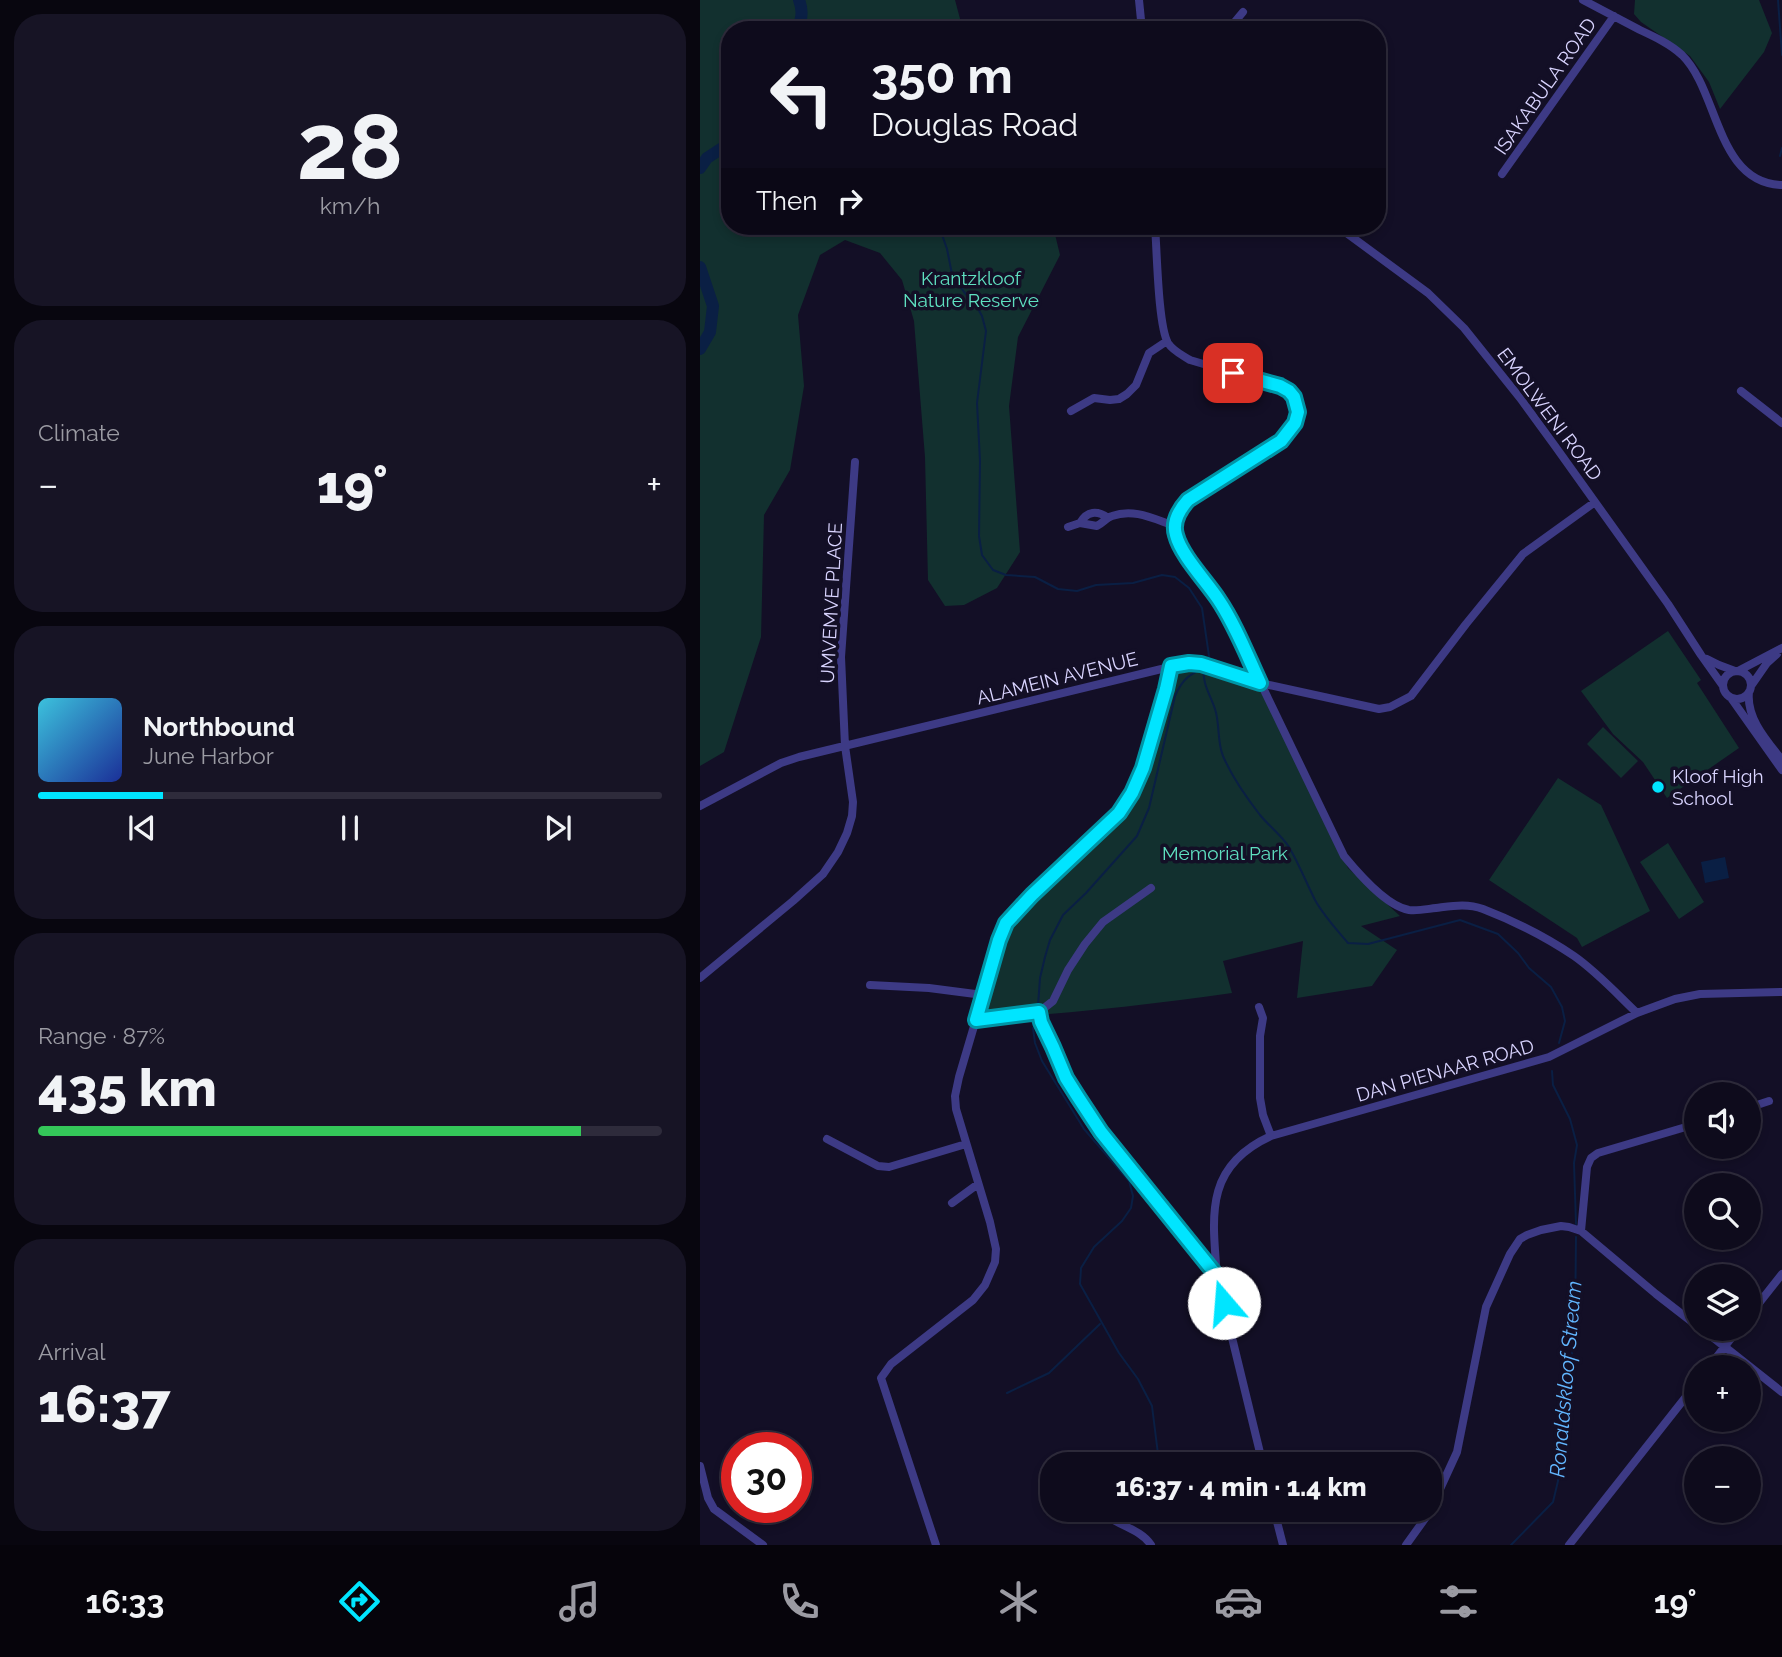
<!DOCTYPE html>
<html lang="en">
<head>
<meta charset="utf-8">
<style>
	:root { --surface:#0e0b1c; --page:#171425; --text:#f1f3f6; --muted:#9b9ba3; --line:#2e2b3b; --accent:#00e5ff }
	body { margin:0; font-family:Raleway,sans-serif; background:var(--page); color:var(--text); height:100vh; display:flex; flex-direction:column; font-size:26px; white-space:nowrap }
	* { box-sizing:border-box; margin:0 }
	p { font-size:23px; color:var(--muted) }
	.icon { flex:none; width:38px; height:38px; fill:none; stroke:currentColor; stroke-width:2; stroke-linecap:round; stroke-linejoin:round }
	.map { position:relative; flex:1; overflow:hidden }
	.panel { display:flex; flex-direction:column; gap:14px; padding:14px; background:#08060f; width:700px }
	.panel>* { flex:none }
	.banner { position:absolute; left:21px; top:21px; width:665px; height:214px; border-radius:28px; box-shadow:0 4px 10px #0003,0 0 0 2px var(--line); background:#0e0b1c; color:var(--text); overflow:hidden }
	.controls { position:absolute; left:984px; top:1082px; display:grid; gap:14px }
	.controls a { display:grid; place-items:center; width:77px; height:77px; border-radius:50%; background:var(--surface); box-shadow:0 4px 10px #0003,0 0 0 2px var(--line); font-size:35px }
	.speed { position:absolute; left:21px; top:1432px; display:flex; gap:14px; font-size:35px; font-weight:700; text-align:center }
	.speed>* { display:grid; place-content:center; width:91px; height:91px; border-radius:50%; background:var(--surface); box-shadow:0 4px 10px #0003,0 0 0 2px var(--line); line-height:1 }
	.speed .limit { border:10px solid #d22; background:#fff; color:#111 }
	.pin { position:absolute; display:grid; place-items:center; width:60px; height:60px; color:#fff; margin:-30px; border-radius:14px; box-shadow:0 4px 10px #0006 }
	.me { position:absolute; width:77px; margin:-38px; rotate:342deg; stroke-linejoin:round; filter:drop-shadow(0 0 5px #0008) }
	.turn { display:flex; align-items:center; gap:24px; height:147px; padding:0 35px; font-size:32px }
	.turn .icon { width:91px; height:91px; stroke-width:2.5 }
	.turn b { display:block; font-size:49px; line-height:60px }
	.then { display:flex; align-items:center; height:66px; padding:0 35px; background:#0003; gap:14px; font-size:26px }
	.big { font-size:52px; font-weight:800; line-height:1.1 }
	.panel .card { flex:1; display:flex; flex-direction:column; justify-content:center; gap:10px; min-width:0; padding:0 24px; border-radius:28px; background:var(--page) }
	.panel .dial { align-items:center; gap:0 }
	.dial b { font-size:91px; line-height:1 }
	.song { display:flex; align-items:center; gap:21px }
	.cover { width:84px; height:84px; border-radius:10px; background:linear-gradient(135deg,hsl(190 70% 55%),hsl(230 70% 35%)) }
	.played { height:7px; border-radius:4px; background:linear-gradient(90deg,var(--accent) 20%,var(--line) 20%) }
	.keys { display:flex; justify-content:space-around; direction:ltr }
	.heat { display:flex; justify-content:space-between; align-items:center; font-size:38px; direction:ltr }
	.charge { height:10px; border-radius:5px; background:linear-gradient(90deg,#34c759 87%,var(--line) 0) }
	.trip { position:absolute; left:340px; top:1452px; width:402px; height:70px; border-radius:28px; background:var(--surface); box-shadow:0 4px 10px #0003,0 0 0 2px var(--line); font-weight:800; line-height:70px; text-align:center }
	.dock { display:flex; height:112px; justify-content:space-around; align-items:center; background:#06040b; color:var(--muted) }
	.dock .icon { width:49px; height:49px }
	.dock .active { color:var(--accent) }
	.dock b { font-size:32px; color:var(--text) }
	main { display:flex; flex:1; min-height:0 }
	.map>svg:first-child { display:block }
	.green { fill:#12302f }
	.water { fill:#0a1f44 }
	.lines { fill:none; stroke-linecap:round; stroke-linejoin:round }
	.stream { stroke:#0a1f44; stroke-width:2 }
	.river { stroke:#0a1f44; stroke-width:12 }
	.minor { stroke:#3d3a85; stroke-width:8 }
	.route-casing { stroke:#0095a6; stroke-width:18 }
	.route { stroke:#00e5ff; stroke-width:12 }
	.poi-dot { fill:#00e5ff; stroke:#130f26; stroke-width:2.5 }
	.labels { text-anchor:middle; stroke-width:7; stroke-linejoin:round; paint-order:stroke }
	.street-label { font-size:19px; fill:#d9d4ff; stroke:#130f26 }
	.park-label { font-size:19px; fill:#5fe0c0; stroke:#130f26 }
	.poi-label { font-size:19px; fill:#d9d4ff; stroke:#130f26; text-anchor:start }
	.water-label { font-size:21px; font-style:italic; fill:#62b6ff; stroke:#130f26 }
</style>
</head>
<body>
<main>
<section class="panel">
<div class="card dial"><b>28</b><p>km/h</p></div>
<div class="card"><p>Climate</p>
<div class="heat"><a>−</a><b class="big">19°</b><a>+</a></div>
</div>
<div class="card">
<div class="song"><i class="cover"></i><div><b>Northbound</b><p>June Harbor</p></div></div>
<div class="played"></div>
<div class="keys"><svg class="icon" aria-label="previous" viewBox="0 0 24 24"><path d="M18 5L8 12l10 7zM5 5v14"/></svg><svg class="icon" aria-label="pause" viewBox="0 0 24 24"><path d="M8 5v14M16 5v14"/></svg><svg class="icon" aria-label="next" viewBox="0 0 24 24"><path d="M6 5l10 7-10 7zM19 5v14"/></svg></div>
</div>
<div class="card"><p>Range · 87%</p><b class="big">435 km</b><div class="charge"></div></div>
<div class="card"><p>Arrival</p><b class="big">16:37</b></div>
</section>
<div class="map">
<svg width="1082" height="1545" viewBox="0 0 1082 1545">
	<rect width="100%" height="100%" fill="#130f26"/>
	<path class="green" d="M0,0H255L263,30H30V226H353L360,255L318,337L309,406L320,552L297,588L264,605L245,606L228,580L225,457L214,321L202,280L180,253L145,240L120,255L98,315L104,386L90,470L64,515L61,637L24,752L0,766Z
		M935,0H1059L1072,33L1064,52L1020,109L1009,82L990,56L941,22L934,14Z
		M968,631L1001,680L997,683L1039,748L967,798L943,762L913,734L881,691Z
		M483,663L559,685L648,868L700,916L661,926L697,950L672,986L597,998L603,941L523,961L532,993C449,1005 364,1014 280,1019L305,927L432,804L471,676L477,668Z
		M903,727L938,761L921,778L887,744Z
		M858,778L901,805L950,911L882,947L877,938L789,880Z
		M968,843L1004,902L979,919L940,862Z"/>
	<path class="water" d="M1025,857L1029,878L1005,883L1001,862Z"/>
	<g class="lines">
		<path class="stream" d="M1078,0L1082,55
			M1080,156L1082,148
			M239,226L247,249L252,274L264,292L276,305L282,316L286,331L277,403L280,461L279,536L282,555L293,570L306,575L335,577L358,589L377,591L396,585L433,583L462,575L475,577L489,588L502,608L509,656L505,663
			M504,668C502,684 510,694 515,709C520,724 517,742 523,756C532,777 546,797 560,815C569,826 581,835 589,847C599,864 606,882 615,900C624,916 636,929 648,943L668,944L760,920L798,934L818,953L829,968L851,987L862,1007L865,1021L859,1043
			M338,1006L340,978L345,957L350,940L363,915L386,893L437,836L449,808L475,696C478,689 482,682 488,677C493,673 498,672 502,667
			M333,1028L335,1043L342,1061L384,1129L429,1181L433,1196L431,1208L422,1221L394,1247L381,1268L380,1284L419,1353L438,1379L452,1406L458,1454L464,1465
			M852,1071L853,1085L870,1119L877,1145L874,1163L876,1224
			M307,1393L349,1373L400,1324
			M811,1545L853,1502L858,1481L875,1327L876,1237"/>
		<path class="river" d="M96,30C102,21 103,10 99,0
			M0,168L7,158L30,143
			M0,267L13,306L10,332L0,349"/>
		<path class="minor" d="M439,0L442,30
			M883,0C902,10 921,20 940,30C955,37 970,44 982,55C1019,91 1016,183 1082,185
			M528,30L543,12
			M802,174L914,16
			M455,226C457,250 458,326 468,343C473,351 482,355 490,360L584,388C605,400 598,424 584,438C575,446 562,452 552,459C531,472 509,486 488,500C473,518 471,531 483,551L525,609L644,856C658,873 686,906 709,910C718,911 727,909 736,908C752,906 767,903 783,909C814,921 846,937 874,956C897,972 917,994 937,1013
			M637,226L728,293L764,328L820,398L855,446L968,604L1001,655L1023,686
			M1041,391L1082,423
			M371,411L394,398L410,400L419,399L427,394L436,385L449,353L467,341
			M380,523C387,511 397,510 408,518
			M368,527L380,523L397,526C403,523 406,518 412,516C434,508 454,519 475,526
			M1007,659L1019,665L1035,671
			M1038,671L1082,648
			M1023 685a14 14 0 1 1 28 0a14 14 0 1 1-28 0Z
			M1051,686L1067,663L1077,654
			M1049,692C1046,718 1067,741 1082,760
			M1031,698L1082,770
			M0,806L81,763L99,757L482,664H501L560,683L679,709L690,707L711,696L766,624L823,554L895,502
			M0,978L93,901L123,874L138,852L147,833L152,816L153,802L145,746L141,657L155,462
			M170,985L229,988L283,995
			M559,1007L563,1018L560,1036V1098L563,1115L571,1136
			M339,1012L353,1001L368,970L385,944L403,922L451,888
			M276,1020L339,1012L341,1022L366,1078L401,1132L517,1276L563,1465
			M1048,1108L1069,1101
			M127,1139L178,1166L189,1167L266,1144
			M252,1203L278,1184
			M881,1231L887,1167L891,1158L898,1153L996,1124
			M517,1276C512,1214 505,1166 571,1136L849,1057L937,1013L975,999L1000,994L1082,992
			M1048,1317L1082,1274
			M1001,1328L1082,1392
			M1009,1367L1039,1328
			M384,1464V1465
			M0,1466L8,1498L14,1509L63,1545
			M400,1510C414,1525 440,1528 451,1545
			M574,1510L583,1545
			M236,1545L181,1378L191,1364L273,1300L285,1285L295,1262L296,1249L290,1222L256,1109L255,1096L259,1077L303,928L309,919L332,895L419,813C440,786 447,753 457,720C462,702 468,685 471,666
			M706,1545L729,1513L757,1452L786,1307L810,1254L820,1239L827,1235L841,1230L861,1226L869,1227L881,1231L956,1294L996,1325
			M869,1545L996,1384"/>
	</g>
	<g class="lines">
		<defs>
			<path id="route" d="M524,1303L517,1276L401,1132L378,1097L366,1078L353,1047L341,1022L339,1012L276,1020L299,940L306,923L332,895L419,813L432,793L443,768L466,689L471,666L489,663L501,664L560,683C547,655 535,624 518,599C506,581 481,555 476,535C472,522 479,510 488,500L581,441L595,423L598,412L594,397L589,391L580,386L533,373"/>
		</defs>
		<use href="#route" class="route-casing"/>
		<use href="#route" class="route"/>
	</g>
	<circle class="poi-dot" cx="958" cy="787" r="7"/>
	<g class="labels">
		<g class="street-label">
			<text transform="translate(845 86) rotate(-55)" y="7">ISAKABULA ROAD</text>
			<text transform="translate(850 414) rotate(53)" y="7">EMOLWENI ROAD</text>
			<text transform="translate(131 603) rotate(-87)" y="7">UMVEMVE PLACE</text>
			<text transform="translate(357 678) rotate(-14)" y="7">ALAMEIN AVENUE</text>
			<text transform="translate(745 1070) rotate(-16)" y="7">DAN PIENAAR ROAD</text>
		</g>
		<g class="park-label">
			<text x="271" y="285">Krantzkloof<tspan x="271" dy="22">Nature Reserve</tspan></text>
			<text x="525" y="860">Memorial Park</text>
		</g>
		<g class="poi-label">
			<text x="972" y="783">Kloof High<tspan x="972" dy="22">School</tspan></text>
		</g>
		<g class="water-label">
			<text transform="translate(866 1379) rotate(-85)" y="7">Ronaldskloof Stream</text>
		</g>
	</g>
</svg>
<div class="controls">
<a><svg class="icon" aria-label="sound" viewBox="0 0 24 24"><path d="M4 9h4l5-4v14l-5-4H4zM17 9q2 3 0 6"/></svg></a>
<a><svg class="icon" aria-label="search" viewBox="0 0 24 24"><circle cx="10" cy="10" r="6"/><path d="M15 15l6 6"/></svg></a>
<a><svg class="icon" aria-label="layers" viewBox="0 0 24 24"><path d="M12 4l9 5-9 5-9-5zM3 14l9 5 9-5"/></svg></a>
<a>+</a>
<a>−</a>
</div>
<div class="speed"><div class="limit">30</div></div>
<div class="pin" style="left:533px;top:373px;background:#d93025"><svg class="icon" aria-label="arrive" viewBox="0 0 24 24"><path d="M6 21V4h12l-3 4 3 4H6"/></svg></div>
<svg class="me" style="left:524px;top:1303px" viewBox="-20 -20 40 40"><circle r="19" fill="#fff"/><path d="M0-13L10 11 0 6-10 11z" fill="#00e5ff"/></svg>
<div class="trip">16:37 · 4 min · 1.4 km</div>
<div class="banner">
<div class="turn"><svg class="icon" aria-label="left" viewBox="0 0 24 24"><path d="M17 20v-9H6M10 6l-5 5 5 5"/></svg><div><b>350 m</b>Douglas Road</div></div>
<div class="then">Then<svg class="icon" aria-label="right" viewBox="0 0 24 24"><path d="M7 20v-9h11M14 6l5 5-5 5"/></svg></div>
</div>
</div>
</main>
<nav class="dock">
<b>16:33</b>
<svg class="icon active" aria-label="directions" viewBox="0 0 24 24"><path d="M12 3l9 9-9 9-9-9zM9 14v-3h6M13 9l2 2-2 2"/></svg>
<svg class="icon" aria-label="music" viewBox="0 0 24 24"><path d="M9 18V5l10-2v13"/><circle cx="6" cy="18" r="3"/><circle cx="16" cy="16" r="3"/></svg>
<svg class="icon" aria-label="phone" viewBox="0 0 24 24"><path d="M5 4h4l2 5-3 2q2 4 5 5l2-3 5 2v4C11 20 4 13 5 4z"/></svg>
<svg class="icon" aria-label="climate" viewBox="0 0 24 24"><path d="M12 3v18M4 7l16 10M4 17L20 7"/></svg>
<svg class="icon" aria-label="car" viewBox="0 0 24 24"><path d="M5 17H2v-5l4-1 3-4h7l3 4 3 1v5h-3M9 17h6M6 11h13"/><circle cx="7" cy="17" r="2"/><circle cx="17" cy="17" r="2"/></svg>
<svg class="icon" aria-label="filters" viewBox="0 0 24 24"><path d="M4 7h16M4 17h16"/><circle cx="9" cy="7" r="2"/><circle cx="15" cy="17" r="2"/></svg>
<b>19°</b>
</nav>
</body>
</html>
